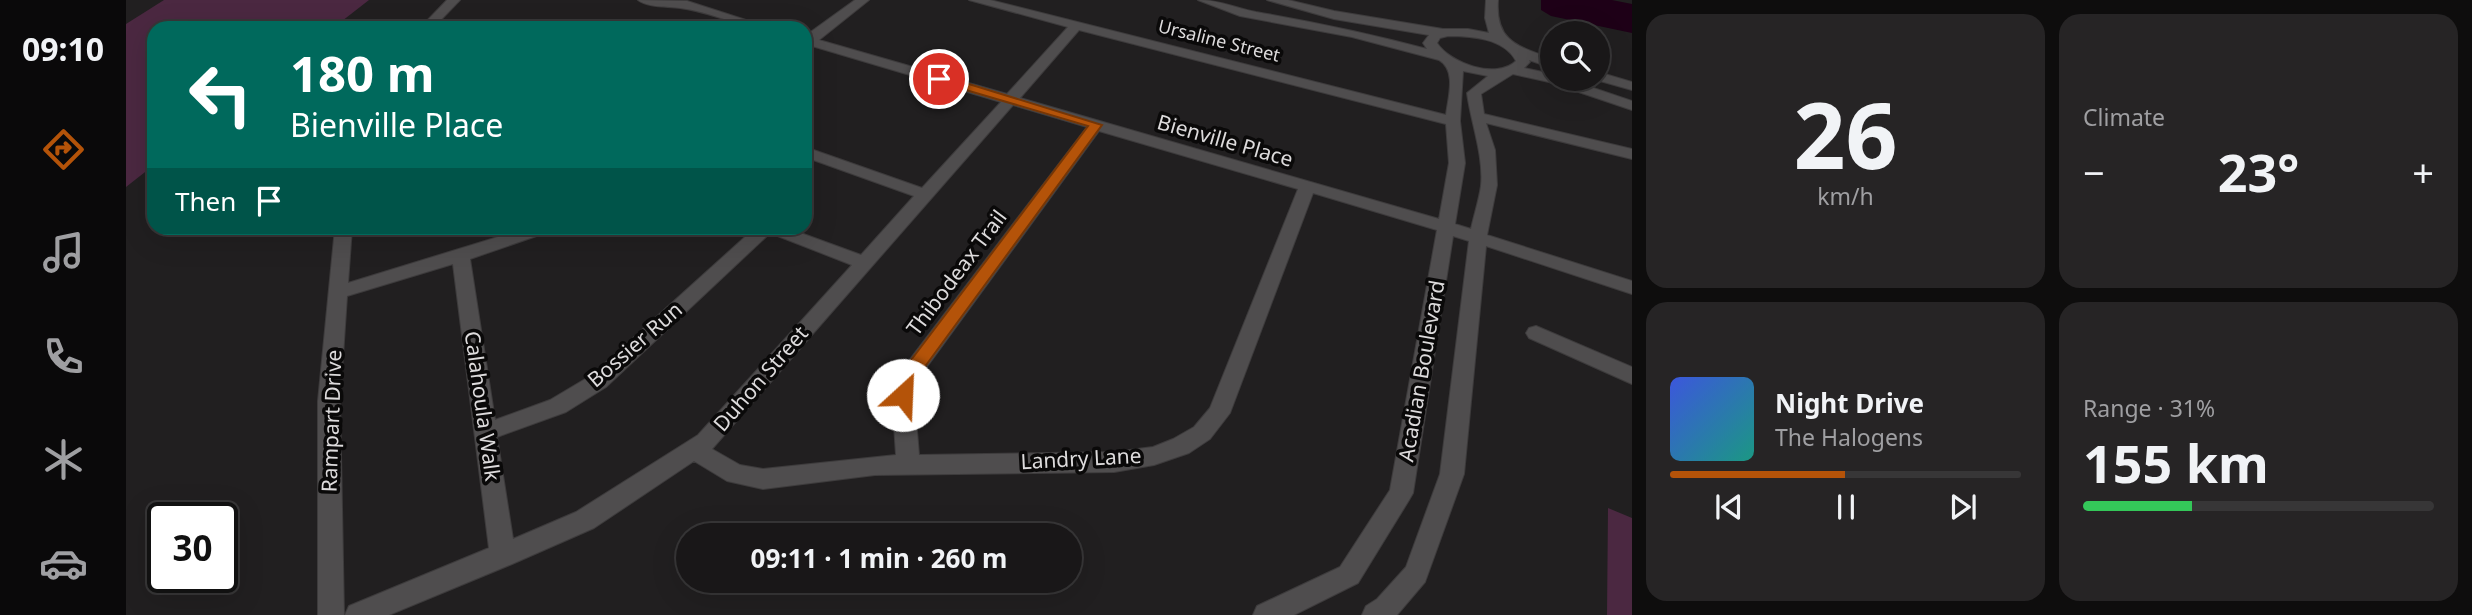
<!DOCTYPE html>
<html lang="en">
<head>
<meta charset="utf-8">
<style>
	:root { --surface:#191718; --page:#262425; --text:#f1f3f6; --muted:#9f9fa2; --line:#373637; --accent:#b45309 }
	body { margin:0; font-family:"Noto Sans",sans-serif; background:var(--page); color:var(--text); height:100vh; display:flex; flex-direction:column; font-size:26px; white-space:nowrap }
	* { box-sizing:border-box; margin:0 }
	p { font-size:23px; color:var(--muted) }
	.icon { flex:none; width:38px; height:38px; fill:none; stroke:currentColor; stroke-width:2; stroke-linecap:round; stroke-linejoin:round }
	.map { position:relative; flex:1; overflow:hidden }
	.sheet { display:flex; flex-direction:column; gap:14px; padding:14px; background:#0e0d0d; width:840px }
	.sheet>* { flex:none }
	.banner { position:absolute; left:21px; top:21px; width:665px; height:214px; border-radius:21px; box-shadow:0 7px 28px #0002,0 0 0 2px var(--line); background:#00695c; color:#fff; overflow:hidden }
	.buttons { position:absolute; left:1414px; top:21px; display:grid; gap:14px }
	.buttons a { display:grid; place-items:center; width:70px; height:70px; border-radius:50%; background:var(--surface); box-shadow:0 7px 28px #0002,0 0 0 2px var(--line); font-size:35px }
	.speed { position:absolute; left:21px; top:502px; display:flex; gap:14px; font-size:35px; font-weight:700; text-align:center }
	.speed>* { display:grid; place-content:center; width:91px; height:91px; border-radius:50%; background:var(--surface); box-shadow:0 7px 28px #0002,0 0 0 2px var(--line); line-height:1 }
	.speed .limit { border:4px solid #111; border-radius:10px; background:#fff; color:#111 }
	.pin { position:absolute; display:grid; place-items:center; width:60px; height:60px; color:#fff; margin:-30px; border:4px solid #fff; border-radius:50%; box-shadow:0 2px 7px #0007 }
	.me { position:absolute; width:77px; margin:-38px; rotate:25deg; stroke-linejoin:round; filter:drop-shadow(0 0 5px #0008) }
	.turn { display:flex; align-items:center; gap:24px; height:147px; padding:0 28px; font-size:32px }
	.turn .icon { width:91px; height:91px; stroke-width:2.5 }
	.turn b { display:block; font-size:49px; line-height:60px }
	.then { display:flex; align-items:center; height:66px; padding:0 28px; background:#0003; gap:14px; font-size:26px }
	.big { font-size:52px; font-weight:700; line-height:1.1 }
	.sheet .card { flex:1; display:flex; flex-direction:column; justify-content:center; gap:10px; min-width:0; padding:0 24px; border-radius:21px; background:var(--page) }
	.sheet .dial { align-items:center; gap:0 }
	.dial b { font-size:91px; line-height:1 }
	.song { display:flex; align-items:center; gap:21px }
	.cover { width:84px; height:84px; border-radius:10px; background:linear-gradient(135deg,hsl(230 70% 55%),hsl(170 70% 35%)) }
	.played { height:7px; border-radius:4px; background:linear-gradient(90deg,var(--accent) 50%,var(--line) 50%) }
	.keys { display:flex; justify-content:space-around; direction:ltr }
	.heat { display:flex; justify-content:space-between; align-items:center; font-size:38px; direction:ltr }
	.charge { height:10px; border-radius:5px; background:linear-gradient(90deg,#34c759 31%,var(--line) 0) }
	.sheet .tiles { flex:1; display:grid; gap:14px; grid-template-columns:repeat(2,1fr) }
	.trip { position:absolute; left:550px; top:523px; width:406px; height:70px; border-radius:35px; background:var(--surface); box-shadow:0 7px 28px #0002,0 0 0 2px var(--line); font-weight:700; line-height:70px; text-align:center }
	main { display:flex; flex:1; min-height:0 }
	.menu { display:flex; flex-direction:column; width:126px; justify-content:space-around; align-items:center; background:#0a090a; color:var(--muted) }
	.menu .icon { width:49px; height:49px }
	.menu .selected { color:var(--accent) }
	.menu b { font-size:32px; color:var(--text) }
	.map>svg:first-child { display:block }
	.green { fill:#4b2841 }
	.water { fill:#1e0017 }
	.lines { fill:none; stroke-linecap:round; stroke-linejoin:round }
	.street-casing { stroke:#3d3b3c; stroke-width:2 }
	.street { fill:#4f4d4e; fill-rule:evenodd }
	.route { fill:#b45309; stroke:#753606; stroke-width:2 }
	.labels { text-anchor:middle; stroke-width:7; stroke-linejoin:round; paint-order:stroke }
	.far-street-label { font-size:18px; fill:#dddbdc; stroke:#0a0909 }
	.street-label { font-size:21px; fill:#dddbdc; stroke:#0a0909 }
</style>
</head>
<body>
<main>
<nav class="menu">
<b>09:10</b>
<svg class="icon selected" aria-label="directions" viewBox="0 0 24 24"><path d="M12 3l9 9-9 9-9-9zM9 14v-3h6M13 9l2 2-2 2"/></svg>
<svg class="icon" aria-label="music" viewBox="0 0 24 24"><path d="M9 18V5l10-2v13"/><circle cx="6" cy="18" r="3"/><circle cx="16" cy="16" r="3"/></svg>
<svg class="icon" aria-label="phone" viewBox="0 0 24 24"><path d="M5 4h4l2 5-3 2q2 4 5 5l2-3 5 2v4C11 20 4 13 5 4z"/></svg>
<svg class="icon" aria-label="climate" viewBox="0 0 24 24"><path d="M12 3v18M4 7l16 10M4 17L20 7"/></svg>
<svg class="icon" aria-label="car" viewBox="0 0 24 24"><path d="M5 17H2v-5l4-1 3-4h7l3 4 3 1v5h-3M9 17h6M6 11h13"/><circle cx="7" cy="17" r="2"/><circle cx="17" cy="17" r="2"/></svg>
</nav>
<div class="map">
<svg width="1506" height="615" viewBox="0 0 1506 615">
	<rect width="100%" height="100%" fill="#211f20"/>
	<path class="green" d="M38,0H243L207,28H28V165L0,187V24Z
		M1482,508L1506,518V615H1481Z"/>
	<path class="water" d="M1415,0H1486L1506,4V33L1425,16L1415,10Z"/>
	<g class="lines">
		<defs>
			<path id="street" d="M321,0H334L307,28H294Z
				M512,0L561,1L645,28C613,28 586,12 554,8C542,6 522,8 512,0Z
				M729,0H743L693,40L881,94L942,27L843,0H864L1320,115C1322,97 1331,71 1313,60L1226,37L1114,16L1072,0C1093,0 1110,8 1130,12C1188,22 1245,34 1301,49L1297,43L1303,35L1208,19L1141,0H1162L1208,11L1317,29H1342L1363,33L1359,18L1360,0H1372C1369,42 1392,46 1426,59V68L1403,60L1404,62L1398,68L1426,74V79H1441L1506,101V110L1423,82L1387,74L1355,94L1358,114L1506,149V159L1360,123L1369,150L1371,185L1361,235L1506,281V294L1360,246L1338,474L1299,582L1271,615H1236L1240,606L1251,599L1280,567L1314,474L1343,241L1327,236L1287,493L1283,500L1232,583L1168,615H1127L1131,606L1214,567L1264,490L1311,230L1187,193L1104,413L1084,439L1063,453L1028,465L988,472L749,475L637,489L601,481L568,461L468,528L386,564L263,615H219L223,606L363,548L327,264L221,296L214,401L218,615H192V401L209,228H226L222,283L401,228H424L422,232L344,259L369,420L424,400L466,375L629,228H661L735,255L788,196L679,157V147L796,188L875,102L686,46L679,49V36ZM953,30L1320,124L1323,163L1313,219L894,98ZM1322,36C1345,36 1378,38 1390,61C1370,80 1324,63 1311,43L1314,38ZM1337,71L1362,76L1341,93C1345,123 1358,156 1355,186C1353,200 1348,215 1345,229L1329,224L1339,163L1334,121ZM887,105L961,127L775,371L766,395L770,455L637,469L614,465L586,449ZM973,131L1172,189L1084,408L1068,427L1047,439L1027,447L988,452L793,455L788,395L792,379ZM644,233L726,265L572,435L450,512L387,539L371,437L440,412L480,387Z
				M1472,72L1506,82V90L1467,79H1472Z
				M1410,326L1506,367V384L1403,338L1400,333L1403,328Z"/>
		</defs>
		<use href="#street" class="street-casing"/>
		<use href="#street" class="street"/>
	</g>
	<path class="route" d="M809,76H817L976,125L790,379L783,400H771L768,395L776,372L962,126L809,81Z"/>
	<g class="labels">
		<g class="far-street-label">
			<text transform="translate(1093 41) rotate(14)" y="6">Ursaline Street</text>
		</g>
		<g class="street-label">
			<text transform="translate(1099 141) rotate(16)" y="7">Bienville Place</text>
			<text transform="translate(831 273) rotate(-53)" y="7">Thibodeax Trail</text>
			<text transform="translate(509 345) rotate(-41)" y="7">Bossier Run</text>
			<text transform="translate(1296 371) rotate(-80)" y="7">Acadian Boulevard</text>
			<text transform="translate(635 379) rotate(-49)" y="7">Duhon Street</text>
			<text transform="translate(356 406) rotate(82)" y="7">Calahoula Walk</text>
			<text transform="translate(206 421) rotate(-88)" y="7">Rampart Drive</text>
			<text transform="translate(955 459) rotate(-3)" y="7">Landry Lane</text>
		</g>
	</g>
</svg>
<div class="buttons">
<a><svg class="icon" aria-label="search" viewBox="0 0 24 24"><circle cx="10" cy="10" r="6"/><path d="M15 15l6 6"/></svg></a>
</div>
<div class="speed"><div class="limit">30</div></div>
<div class="pin" style="left:813px;top:79px;background:#d93025"><svg class="icon" aria-label="arrive" viewBox="0 0 24 24"><path d="M6 21V4h12l-3 4 3 4H6"/></svg></div>
<svg class="me" style="left:777px;top:395px" viewBox="-20 -20 40 40"><circle r="19" fill="#fff"/><path d="M0-13L10 11 0 6-10 11z" fill="#b45309"/></svg>
<div class="trip">09:11 · 1 min · 260 m</div>
<div class="banner">
<div class="turn"><svg class="icon" aria-label="left" viewBox="0 0 24 24"><path d="M17 20v-9H6M10 6l-5 5 5 5"/></svg><div><b>180 m</b>Bienville Place</div></div>
<div class="then">Then<svg class="icon" aria-label="arrive" viewBox="0 0 24 24"><path d="M6 21V4h12l-3 4 3 4H6"/></svg></div>
</div>
</div>
<section class="sheet">
<div class="tiles">
<div class="card dial"><b>26</b><p>km/h</p></div>
<div class="card"><p>Climate</p>
<div class="heat"><a>−</a><b class="big">23°</b><a>+</a></div>
</div>
<div class="card">
<div class="song"><i class="cover"></i><div><b>Night Drive</b><p>The Halogens</p></div></div>
<div class="played"></div>
<div class="keys"><svg class="icon" aria-label="previous" viewBox="0 0 24 24"><path d="M18 5L8 12l10 7zM5 5v14"/></svg><svg class="icon" aria-label="pause" viewBox="0 0 24 24"><path d="M8 5v14M16 5v14"/></svg><svg class="icon" aria-label="next" viewBox="0 0 24 24"><path d="M6 5l10 7-10 7zM19 5v14"/></svg></div>
</div>
<div class="card"><p>Range · 31%</p><b class="big">155 km</b><div class="charge"></div></div>
</div>
</section>
</main>
</body>
</html>
